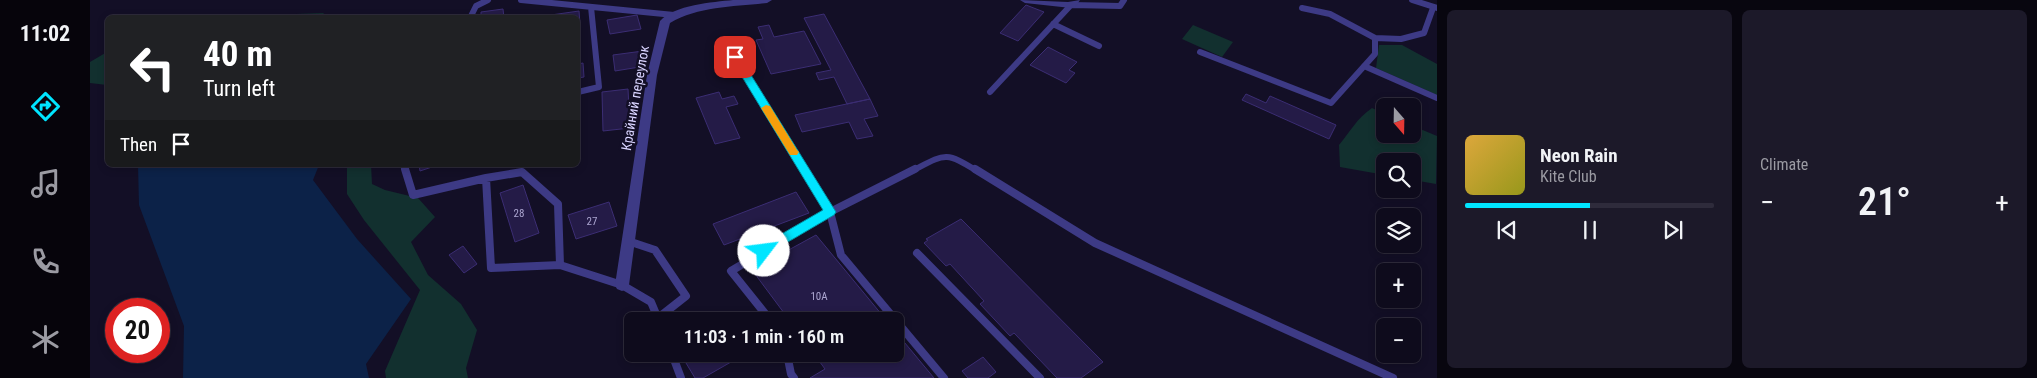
<!DOCTYPE html>
<html lang="en">
<head>
<meta charset="utf-8">
<style>
	:root { --surface:#0e0b1c; --page:#1c1929; --text:#f1f3f6; --muted:#9b9ba3; --line:#2e2b3b; --accent:#00e5ff }
	body { margin:0; font-family:"Roboto Condensed",sans-serif; background:var(--page); color:var(--text); height:100vh; display:flex; flex-direction:column; font-size:19px; white-space:nowrap }
	* { box-sizing:border-box; margin:0 }
	p { font-size:16px; color:var(--muted) }
	.icon { flex:none; width:28px; height:28px; fill:none; stroke:currentColor; stroke-width:2; stroke-linecap:round; stroke-linejoin:round }
	.map { position:relative; flex:1; overflow:hidden }
	.panel { display:flex; flex-direction:column; gap:10px; padding:10px; background:#08060f; width:600px }
	.panel>* { flex:none }
	.hud { position:absolute; left:15px; top:15px; width:475px; height:152px; border-radius:8px; box-shadow:0 2px 8px #0003,0 0 0 1px var(--line); background:#202124; color:#fff; overflow:hidden }
	.needle { width:32px; rotate:160deg }
	.controls { position:absolute; left:1286px; top:98px; display:grid; gap:10px }
	.controls a { display:grid; place-items:center; width:45px; height:45px; border-radius:8px; background:var(--surface); box-shadow:0 2px 8px #0003,0 0 0 1px var(--line); font-size:25px }
	.speed { position:absolute; left:15px; top:298px; display:flex; gap:10px; font-size:25px; font-weight:700; text-align:center }
	.speed>* { display:grid; place-content:center; width:65px; height:65px; border-radius:50%; background:var(--surface); box-shadow:0 2px 8px #0003,0 0 0 1px var(--line); line-height:1 }
	.speed .limit { border:8px solid #d22; background:#fff; color:#111 }
	.pin { position:absolute; display:grid; place-items:center; width:42px; height:42px; color:#fff; margin:-21px; border-radius:10px; box-shadow:0 2px 8px #0006 }
	.me { position:absolute; width:55px; margin:-28px; rotate:60deg; stroke-linejoin:round; filter:drop-shadow(0 0 4px #0008) }
	.turn { display:flex; align-items:center; gap:18px; height:105px; padding:0 15px; font-size:22px }
	.turn .icon { width:65px; height:65px; stroke-width:2.5 }
	.turn b { display:block; font-size:35px; line-height:42px }
	.then { display:flex; align-items:center; height:48px; padding:0 15px; background:#0003; gap:10px; font-size:19px }
	.big { font-size:38px; font-weight:600; line-height:1.1 }
	.panel .card { flex:1; display:flex; flex-direction:column; justify-content:center; gap:8px; min-width:0; padding:0 18px; border-radius:8px; background:var(--page) }
	.song { display:flex; align-items:center; gap:15px }
	.cover { width:60px; height:60px; border-radius:8px; background:linear-gradient(135deg,hsl(40 70% 55%),hsl(60 70% 35%)) }
	.played { height:5px; border-radius:2px; background:linear-gradient(90deg,var(--accent) 50%,var(--line) 50%) }
	.keys { display:flex; justify-content:space-around; direction:ltr }
	.heat { display:flex; justify-content:space-between; align-items:center; font-size:28px; direction:ltr }
	.panel .tiles { flex:1; display:grid; gap:10px; grid-template-columns:repeat(2,1fr) }
	.trip { position:absolute; left:534px; top:312px; width:280px; height:50px; border-radius:8px; background:var(--surface); box-shadow:0 2px 8px #0003,0 0 0 1px var(--line); font-weight:600; line-height:50px; text-align:center }
	main { display:flex; flex:1; min-height:0 }
	.tabs { display:flex; flex-direction:column; width:90px; justify-content:space-around; align-items:center; background:#06040b; color:var(--muted) }
	.tabs .icon { width:35px; height:35px }
	.tabs .current { color:var(--accent) }
	.tabs b { font-size:22px; color:var(--text) }
	.map>svg:first-child { display:block }
	.green { fill:#12302f }
	.water { fill:#0c2248 }
	.building { fill:#241b47; stroke:#3b2d73 }
	.lines { fill:none; stroke-linecap:round; stroke-linejoin:round }
	.lane-far1 { stroke:#3d3a85; stroke-width:6 }
	.lane { stroke:#3d3a85; stroke-width:8 }
	.street { fill:#3d3a85; fill-rule:evenodd }
	.route { fill:#00e5ff; stroke:#0095a6 }
	.slow { fill:#f59e0b }
	.labels { text-anchor:middle; stroke-width:5; stroke-linejoin:round; paint-order:stroke }
	.number-label { font-size:11px; fill:#aca6d1 }
	.street-label { font-size:14px; fill:#d9d4ff; stroke:#130f26 }
</style>
</head>
<body>
<main>
<nav class="tabs">
<b>11:02</b>
<svg class="icon current" aria-label="directions" viewBox="0 0 24 24"><path d="M12 3l9 9-9 9-9-9zM9 14v-3h6M13 9l2 2-2 2"/></svg>
<svg class="icon" aria-label="music" viewBox="0 0 24 24"><path d="M9 18V5l10-2v13"/><circle cx="6" cy="18" r="3"/><circle cx="16" cy="16" r="3"/></svg>
<svg class="icon" aria-label="phone" viewBox="0 0 24 24"><path d="M5 4h4l2 5-3 2q2 4 5 5l2-3 5 2v4C11 20 4 13 5 4z"/></svg>
<svg class="icon" aria-label="climate" viewBox="0 0 24 24"><path d="M12 3v18M4 7l16 10M4 17L20 7"/></svg>
</nav>
<div class="map">
<svg width="1347" height="378" viewBox="0 0 1347 378">
	<rect width="100%" height="100%" fill="#130f26"/>
	<path class="green" d="M234,13L230,18L122,17H124Z
		M1103,25L1143,42L1132,57L1092,39Z
		M1289,45H1312L1347,64V95L1286,68Z
		M17,52V85L0,83V62Z
		M1282,108L1295,114V134H1322L1323,126L1347,136L1346,184L1323,180L1322,161H1295V175L1250,167L1249,145C1261,131 1266,119 1282,108Z
		M257,165H281L282,184L295,190L328,198L345,217L321,242L338,275L371,304L387,330L376,368L378,378H296L295,371L330,290L274,220L257,194Z"/>
	<path class="water" d="M48,165H229L223,180L267,239L321,299L276,364L279,378H93L94,326L49,205Z"/>
	<path class="building" d="M936,5L954,12L928,41L910,33Z
		M413,9L414,18H391V12Z
		M489,11L490,24H488V18H461V15Z
		M734,14L780,99L757,104L744,77L729,80L726,73L741,70L714,18Z
		M547,15L551,29L520,34L517,20Z
		M679,25L684,37L714,31L731,64L681,74L666,40L673,39L668,27Z
		M958,47L987,62L979,70L985,73L976,83L940,65Z
		M553,51L556,66L525,71L523,55Z
		M493,63L494,77L488,78V64Z
		M538,89L540,128L513,131L512,92Z
		M629,92L632,99L644,96L648,104L636,107L650,138L625,144L606,98Z
		M1156,94L1176,103L1180,96L1246,125L1239,139L1152,100Z
		M780,99L788,116L774,119L783,136L767,139L759,122L712,132L705,115Z
		M329,165H348L330,171Z
		M433,185L449,233L425,242L410,193Z
		M706,192L719,213L634,245L623,224Z
		M519,202L527,226L486,239L478,215Z
		M871,219L1013,362L991,378H967L924,333L920,336L890,304L894,301L860,264L856,266L834,243L838,240L836,239Z
		M726,235L797,321H700L662,270Z
		M373,246L387,264L374,273L359,255Z
		M805,331L844,378H720L735,369L724,354H805Z
		M613,354H655L613,378H605L596,363Z
		M893,357L906,372L898,378H878L872,371Z"/>
	<g class="lines">
		<path class="lane-far1" d="M431,0L584,15
			M1322,0L1347,8
			M1212,8L1240,14L1285,38L1311,39L1334,33L1343,8
			M380,18L386,6L398,0
			M963,24L1009,46
			M635,41L715,171
			M1110,52L1241,103L1285,54V38
			M1274,66L1347,98
			M488,92L509,87L501,7
			M900,92L981,5L1030,6L1034,0
			M314,165L316,171
			M822,171C855,154 855,151 887,171"/>
		<path class="lane" d="M315,169L323,195L396,178L432,172L468,204L470,265L532,285L561,302L569,321
			M714,169L740,212L825,169
			M885,169L1005,243L1303,378
			M396,178L401,268L470,265
			M538,241L565,250L596,296L568,318
			M827,253L950,378
			M681,321L641,271L740,212L751,255L854,378
			M582,354L591,378
			M697,354L701,374L704,378"/>
		<path class="street" d="M643,0H682L677,3C644,7 609,6 580,23L567,75L539,285L537,289L532,291L527,289L525,285L557,75L570,21C584,5 623,2 643,0Z
			M930,0L978,2L990,0L985,7L981,8L935,3Z"/>
	</g>
	<path class="route" d="M645,53L648,54L746,212L744,215L674,256L669,255L668,251L669,247L733,210L640,57Z"/>
	<path class="slow" d="M676,105L680,106L707,150L709,152L707,155H700L671,108Z"/>
	<g class="labels">
		<g class="number-label">
			<text x="429" y="217">28</text>
			<text x="502" y="225">27</text>
			<text x="729" y="300">10А</text>
		</g>
		<g class="street-label">
			<text transform="translate(545 98) rotate(-80)" y="5">Крайний переулок</text>
		</g>
	</g>
</svg>
<div class="controls">
<a><svg class="needle" viewBox="-14 -14 28 28"><path d="M0-13l5 13h-10z" fill="#e53935"/><path d="M0 13l5-13h-10z" fill="#9b9ba3"/></svg></a>
<a><svg class="icon" aria-label="search" viewBox="0 0 24 24"><circle cx="10" cy="10" r="6"/><path d="M15 15l6 6"/></svg></a>
<a><svg class="icon" aria-label="layers" viewBox="0 0 24 24"><path d="M12 4l9 5-9 5-9-5zM3 14l9 5 9-5"/></svg></a>
<a>+</a>
<a>−</a>
</div>
<div class="speed"><div class="limit">20</div></div>
<div class="pin" style="left:645px;top:57px;background:#d93025"><svg class="icon" aria-label="arrive" viewBox="0 0 24 24"><path d="M6 21V4h12l-3 4 3 4H6"/></svg></div>
<svg class="me" style="left:674px;top:251px" viewBox="-20 -20 40 40"><circle r="19" fill="#fff"/><path d="M0-13L10 11 0 6-10 11z" fill="#00e5ff"/></svg>
<div class="trip">11:03 · 1 min · 160 m</div>
<div class="hud">
<div class="turn"><svg class="icon" aria-label="left" viewBox="0 0 24 24"><path d="M17 20v-9H6M10 6l-5 5 5 5"/></svg><div><b>40 m</b>Turn left</div></div>
<div class="then">Then<svg class="icon" aria-label="arrive" viewBox="0 0 24 24"><path d="M6 21V4h12l-3 4 3 4H6"/></svg></div>
</div>
</div>
<section class="panel">
<div class="tiles">
<div class="card">
<div class="song"><i class="cover"></i><div><b>Neon Rain</b><p>Kite Club</p></div></div>
<div class="played"></div>
<div class="keys"><svg class="icon" aria-label="previous" viewBox="0 0 24 24"><path d="M18 5L8 12l10 7zM5 5v14"/></svg><svg class="icon" aria-label="pause" viewBox="0 0 24 24"><path d="M8 5v14M16 5v14"/></svg><svg class="icon" aria-label="next" viewBox="0 0 24 24"><path d="M6 5l10 7-10 7zM19 5v14"/></svg></div>
</div>
<div class="card"><p>Climate</p>
<div class="heat"><a>−</a><b class="big">21°</b><a>+</a></div>
</div>
</div>
</section>
</main>
</body>
</html>
